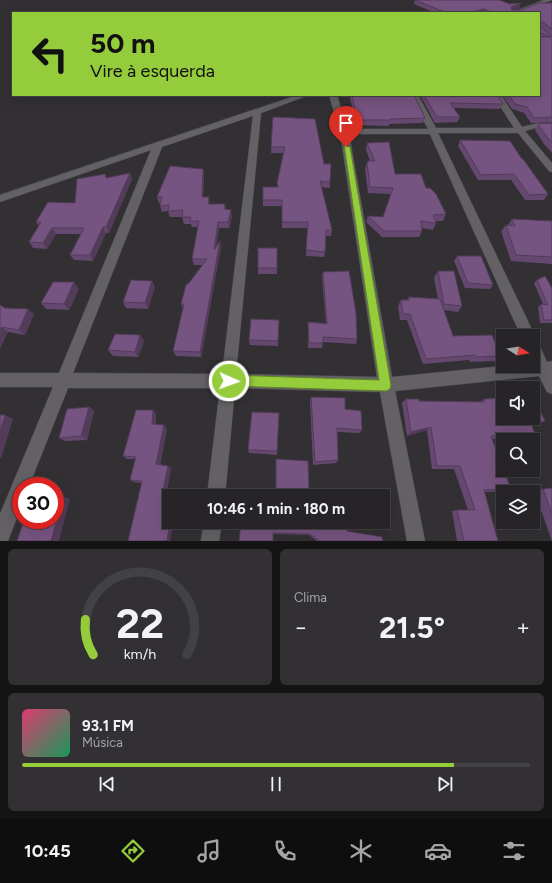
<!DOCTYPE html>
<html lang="pt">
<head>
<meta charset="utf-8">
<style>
	:root { --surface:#262426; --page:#323032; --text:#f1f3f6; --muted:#a4a4a7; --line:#424143; --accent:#94cc3c }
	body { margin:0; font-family:Figtree,sans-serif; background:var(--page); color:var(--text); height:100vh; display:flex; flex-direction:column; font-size:15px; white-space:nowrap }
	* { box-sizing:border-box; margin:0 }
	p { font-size:13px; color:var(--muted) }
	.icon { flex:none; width:22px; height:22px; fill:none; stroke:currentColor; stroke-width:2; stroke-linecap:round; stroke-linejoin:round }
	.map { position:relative; height:541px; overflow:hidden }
	.sheet { display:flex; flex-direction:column; gap:8px; padding:8px; background:#151415; flex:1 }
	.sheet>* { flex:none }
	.banner { position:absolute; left:12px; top:12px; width:528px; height:84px; border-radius:0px; box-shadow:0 4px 16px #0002,0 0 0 1px var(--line); background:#94cc3c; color:#111; overflow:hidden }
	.needle { width:26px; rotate:101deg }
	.controls { position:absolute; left:496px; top:329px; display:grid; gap:8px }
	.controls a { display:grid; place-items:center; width:44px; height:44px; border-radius:0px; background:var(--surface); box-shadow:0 4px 16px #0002,0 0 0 1px var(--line); font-size:20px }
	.speed { position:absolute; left:12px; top:477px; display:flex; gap:8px; font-size:20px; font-weight:700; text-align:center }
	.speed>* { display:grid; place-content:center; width:52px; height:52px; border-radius:50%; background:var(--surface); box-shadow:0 4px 16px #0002,0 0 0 1px var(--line); line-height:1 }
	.speed .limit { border:6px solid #d22; background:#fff; color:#111 }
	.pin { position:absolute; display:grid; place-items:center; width:34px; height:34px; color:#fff; margin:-41px -17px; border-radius:50% 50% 50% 0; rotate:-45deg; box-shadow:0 0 4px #0007 }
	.pin .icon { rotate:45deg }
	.me { position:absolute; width:44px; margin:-22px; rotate:92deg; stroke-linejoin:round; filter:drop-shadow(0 0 3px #0008) }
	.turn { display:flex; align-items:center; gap:14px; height:84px; padding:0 12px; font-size:18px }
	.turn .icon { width:52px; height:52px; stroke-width:2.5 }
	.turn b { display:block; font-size:28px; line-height:34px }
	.big { font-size:30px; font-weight:700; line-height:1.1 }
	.sheet .card { flex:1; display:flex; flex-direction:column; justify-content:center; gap:6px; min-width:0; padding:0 14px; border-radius:6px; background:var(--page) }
	.sheet .dial { align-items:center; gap:0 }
	.dial svg { height:104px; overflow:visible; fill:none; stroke:var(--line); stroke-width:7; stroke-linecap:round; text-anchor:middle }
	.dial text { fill:var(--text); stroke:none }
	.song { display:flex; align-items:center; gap:12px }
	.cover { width:48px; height:48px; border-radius:6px; background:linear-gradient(135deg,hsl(340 70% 55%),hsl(150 70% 35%)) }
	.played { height:4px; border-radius:2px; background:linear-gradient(90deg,var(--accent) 85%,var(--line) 85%) }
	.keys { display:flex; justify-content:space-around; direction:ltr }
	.heat { display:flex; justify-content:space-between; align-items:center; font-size:22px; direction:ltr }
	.sheet .tiles { flex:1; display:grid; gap:8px; grid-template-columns:1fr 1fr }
	.card:last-child { grid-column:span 2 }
	.trip { position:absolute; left:162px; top:489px; width:228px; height:40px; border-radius:0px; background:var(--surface); box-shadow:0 4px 16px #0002,0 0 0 1px var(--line); font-weight:700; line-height:40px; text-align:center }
	.dock { display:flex; height:64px; justify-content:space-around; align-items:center; background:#0f0e0f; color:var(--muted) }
	.dock .icon { width:28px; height:28px }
	.dock .on { color:var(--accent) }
	.dock b { font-size:18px; color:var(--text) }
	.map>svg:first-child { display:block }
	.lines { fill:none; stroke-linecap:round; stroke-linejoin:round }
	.street-casing { stroke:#4d4c4e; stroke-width:1 }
	.street { fill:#636164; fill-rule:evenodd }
	.wall { fill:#65486f }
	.shaded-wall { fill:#533b5a }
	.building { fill:#765481; stroke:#533b5a }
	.route { fill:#94cc3c; stroke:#608527 }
</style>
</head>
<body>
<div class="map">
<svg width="552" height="541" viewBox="0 0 552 541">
	<rect width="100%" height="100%" fill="#323033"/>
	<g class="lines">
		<defs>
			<path id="street" d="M544,0H552L518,13H510Z
				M298,95H309L261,113L236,374L377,377L340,132L329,95H337L347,129H428L410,95H418L436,128H514L493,95H501L522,127L539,123H552V127H539L525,131L552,163V172L549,171L518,133H438L535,336L533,340V336H521L430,134H349L392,377L503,366H533V341L538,342L547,362L552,361V394L547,392L539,376L395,391L425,541H407L380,392L235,388L225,496H207L220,388H68L29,486H21V507L8,541H0V514L53,387H0V373H59L151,150L0,202V195ZM253,116L222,374L73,373L162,147Z
				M204,522H222L219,541H201Z"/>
		</defs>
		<use href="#street" class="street-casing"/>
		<use href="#street" class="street"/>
	</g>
	<path class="wall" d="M415,0L519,8L514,10H521L552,3V36L540,27L552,36V122L531,123L524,113L512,109L502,95H539V13H435L414,4Z
		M351,95H414L425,118L423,123L389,124V126L356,125L350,98Z
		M420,95H498L503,104L500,109L454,108L460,117L457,122L435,123Z
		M273,117L324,164L330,182V188L321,187L332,230L331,236H325V252L324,257L306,256L308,228H282V206H263V200L277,187V183L283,153H271Z
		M552,123V153L544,144L535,130L538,124Z
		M460,140L522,159L548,194L544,200H525L511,180H478L458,146Z
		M367,143L395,174L426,188L446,214L443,221H435L436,223L433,230L422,228V231L419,237H382L366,222L368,216L383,217L391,194L368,193L365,169L367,163L370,161L366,150Z
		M203,169L204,175L203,197L210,203V204H225L226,209L232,216L229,228H219L216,247H221L201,357L176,356L173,351L183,309L181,304L189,283L203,265H194L192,259L198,227H192L191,224H184L182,217H170L168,211L162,212L160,206L161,203H159L157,197Z
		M106,178L132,179L109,233H106L93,261L74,260L70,255L81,234H56L47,249L33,248L29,242L39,226L36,222L75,203Z
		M512,219L552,221V264L511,261L501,231L506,225H508Z
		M277,248V274H258V268Z
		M457,256L493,285L490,289L465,288L454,261Z
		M438,271L462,306L458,312L444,310L453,336L501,356L495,361L470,362L469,360L423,364L407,320H400L398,306L401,300H407L409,297L438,299L434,278Z
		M323,272L357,339L356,344L323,342L322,348H308V322L326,323L322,277Z
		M537,280L552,288V324V323H540L538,307L541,304H543L534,283Z
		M152,281L155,287L148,309L126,308L123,302Z
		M79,289L69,310L46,309L41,303Z
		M0,305L5,308L34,314L25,335L8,332L0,348Z
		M279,320L278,346L250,345L249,340Z
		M140,335L144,341L138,357L113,356L108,350Z
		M311,397L345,409L362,430L359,433L337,432L338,460L336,463L313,465L310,401Z
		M406,399L419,401L480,402L484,399L545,421L537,425L532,426L535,434L528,437L492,439L511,489L504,491L485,492L498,541H457L452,511L457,510H468L454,469H432L427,430L407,436L402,403Z
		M89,407L94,411L87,440L65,441L59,438Z
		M279,413L277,455L249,453L248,450Z
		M156,414V424L167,429L160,465L171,468L166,496L169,522L142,483L134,482L130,480L135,459H127L123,456Z
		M552,488V541L534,491L543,489Z
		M241,522L347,531L383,541H317L309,535L273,534Z"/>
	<path class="shaded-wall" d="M521,3L519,8L509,12L511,7Z
		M484,9L482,13H468Z
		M203,169L204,175L203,203L202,197Z
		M130,173L132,179L109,233L106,227Z
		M209,197L210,203L209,210L208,204Z
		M231,210L232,216L229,228L228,222Z
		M218,222L219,228L215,256L214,250Z
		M103,227L106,233L93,261L90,255Z
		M52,228L56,234L47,249L43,243Z
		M220,241L221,247L201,357L200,352Z
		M152,281L155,287L148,309L145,303Z
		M74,282L79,289L69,310L64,304Z
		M28,309L34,314L25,335L19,330Z
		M2,327L8,332L0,348V330Z
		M140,335L144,341L138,357L135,352Z
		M89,407L94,411L87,440L81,436Z
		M153,410L156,414V427L152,424Z
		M5,415L13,419L1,459L0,458V432Z
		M164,425L167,429L159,467L156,464Z
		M431,427L427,430L407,436L411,432Z
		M168,466L171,468L166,498L162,496Z
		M64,497L70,499L59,541H51Z
		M170,522H174L170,541H167Z"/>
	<path class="building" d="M415,0H499L510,4L521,3L511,7L512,10H521L539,3H552V29L540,20V27L552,36V117L534,118L527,107L515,104L509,95H539V37H551L539,32V13H494L484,9L468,13H447Z
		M352,95H414L425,118L390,119V120H357Z
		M424,95H498L503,104L450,103L460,117H437Z
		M273,117L315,119L324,164H331L330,182L320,181L332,230H326L325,252L306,250L308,222H282V200H263V187H278L277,183L285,147H271Z
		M552,123V143L548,138L538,124Z
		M460,140L510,141L522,159H523L548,194L529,195L514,174L481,175Z
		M389,142L395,174H421L426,188H430L436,194L446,214L433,215L436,223L421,221L422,231H384L368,216L383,217L393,188L370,187L367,163L368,161H375L367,143Z
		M170,166L203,169L202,197H209L208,204H225L224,209L231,210L228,222H218L214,250L220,241L200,352L173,351L184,304H181L186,285L189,283L207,259H192L199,221H190L191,217H182L183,210L168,211L169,205L160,206L162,197H157Z
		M130,173L106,227H103L90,255H70L84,228H52L43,243L29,242L41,222H36L48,202L75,203L77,179L105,174L106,178Z
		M512,219L552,221V257L516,255L506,225L515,226Z
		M258,248H277V268H258Z
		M457,256H481L493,285L468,283Z
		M349,271L356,313L357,339L323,337V343H309L308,322L327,324L323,272Z
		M438,271H454L462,306L444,304Z
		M545,276L552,288V320H544L541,304L548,305L537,280Z
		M131,280L152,281L145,303L123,302Z
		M53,282H74L64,304L41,303Z
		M409,297L440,299L453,336L492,335L501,356L475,357V355L426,359L410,314H403L401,300H409Z
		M0,305L5,308L28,309L19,330L2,327L0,330Z
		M251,319L279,320L278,341L249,340Z
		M115,334L140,335L135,352L108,350Z
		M311,397L345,398V409L361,411L362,430L337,428L338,460L315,462Z
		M533,397L545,421L531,423L535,434L491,436L503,467V470H504L511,489L484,490L498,541H464L457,510H475L460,466H437L431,427L411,432L406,399H419V401L484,402V399L503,398V418H533Z
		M89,407L81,436L59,438L67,409Z
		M136,410H153L152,424L164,425L156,464L168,466L162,496L169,497V522H170L167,541H128L142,481L130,480L136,457L123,456Z
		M252,412L279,413L277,451L248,450Z
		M0,415H5L0,432Z
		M276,459L308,461L309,490L340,491L341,496H276Z
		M552,488V514L543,489Z
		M245,493L271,496H244Z
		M64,497L51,541H17L24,520H55V498Z
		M241,522H346L347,531L382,537L383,541H320L310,534L273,533V541H239Z"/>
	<path class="route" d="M344,145L350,147L391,385L390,389L386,391L229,386L225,385L223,381L225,377L229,375L379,380Z"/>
</svg>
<div class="controls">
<a><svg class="needle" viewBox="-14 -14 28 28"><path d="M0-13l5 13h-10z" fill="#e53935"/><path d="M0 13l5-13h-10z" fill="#a4a4a7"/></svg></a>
<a><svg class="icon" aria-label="sound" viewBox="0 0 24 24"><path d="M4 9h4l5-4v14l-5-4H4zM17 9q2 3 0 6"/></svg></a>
<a><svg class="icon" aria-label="search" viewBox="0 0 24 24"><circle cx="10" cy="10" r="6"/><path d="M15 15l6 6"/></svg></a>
<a><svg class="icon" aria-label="layers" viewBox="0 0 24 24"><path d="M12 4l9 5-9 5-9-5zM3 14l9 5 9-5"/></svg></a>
</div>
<div class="speed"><div class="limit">30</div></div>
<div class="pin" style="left:346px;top:147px;background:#d93025"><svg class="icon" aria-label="arrive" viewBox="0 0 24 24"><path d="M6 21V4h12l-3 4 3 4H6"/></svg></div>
<svg class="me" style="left:229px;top:381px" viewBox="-20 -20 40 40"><circle r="17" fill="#94cc3c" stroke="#fff" stroke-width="3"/><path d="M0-11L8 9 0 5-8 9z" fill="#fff"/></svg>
<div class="trip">10:46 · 1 min · 180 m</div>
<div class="banner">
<div class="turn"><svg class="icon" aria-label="left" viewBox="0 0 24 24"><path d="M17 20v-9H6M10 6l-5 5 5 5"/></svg><div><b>50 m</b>Vire à esquerda</div></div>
</div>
</div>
<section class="sheet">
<div class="tiles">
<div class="card dial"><svg viewBox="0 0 100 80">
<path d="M14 69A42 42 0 1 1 86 69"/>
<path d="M14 69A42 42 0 0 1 8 42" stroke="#94cc3c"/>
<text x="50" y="56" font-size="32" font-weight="700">22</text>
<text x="50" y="72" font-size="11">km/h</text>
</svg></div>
<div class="card"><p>Clima</p>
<div class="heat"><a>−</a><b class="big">21.5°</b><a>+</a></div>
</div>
<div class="card">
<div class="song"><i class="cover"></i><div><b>93.1 FM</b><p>Música</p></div></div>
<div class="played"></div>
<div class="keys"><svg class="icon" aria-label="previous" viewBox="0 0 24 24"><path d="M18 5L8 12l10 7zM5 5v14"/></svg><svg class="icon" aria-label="pause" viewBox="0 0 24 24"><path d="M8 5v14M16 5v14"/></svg><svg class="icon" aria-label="next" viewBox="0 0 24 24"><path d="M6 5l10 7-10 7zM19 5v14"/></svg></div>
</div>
</div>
</section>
<nav class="dock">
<b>10:45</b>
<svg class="icon on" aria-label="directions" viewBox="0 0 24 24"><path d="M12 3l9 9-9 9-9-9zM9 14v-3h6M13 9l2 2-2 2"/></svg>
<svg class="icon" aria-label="music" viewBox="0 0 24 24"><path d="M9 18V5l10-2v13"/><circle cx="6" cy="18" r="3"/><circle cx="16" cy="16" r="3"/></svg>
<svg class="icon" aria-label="phone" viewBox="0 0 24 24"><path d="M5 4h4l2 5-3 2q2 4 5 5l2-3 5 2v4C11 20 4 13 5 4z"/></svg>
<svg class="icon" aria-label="climate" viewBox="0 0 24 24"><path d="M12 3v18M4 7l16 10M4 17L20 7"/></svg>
<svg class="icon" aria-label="car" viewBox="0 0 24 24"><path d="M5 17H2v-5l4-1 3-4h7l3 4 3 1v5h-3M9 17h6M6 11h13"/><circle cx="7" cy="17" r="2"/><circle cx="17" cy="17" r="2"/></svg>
<svg class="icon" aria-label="filters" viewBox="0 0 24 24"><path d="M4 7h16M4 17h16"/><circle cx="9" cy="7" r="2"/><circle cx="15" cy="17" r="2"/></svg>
</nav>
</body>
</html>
